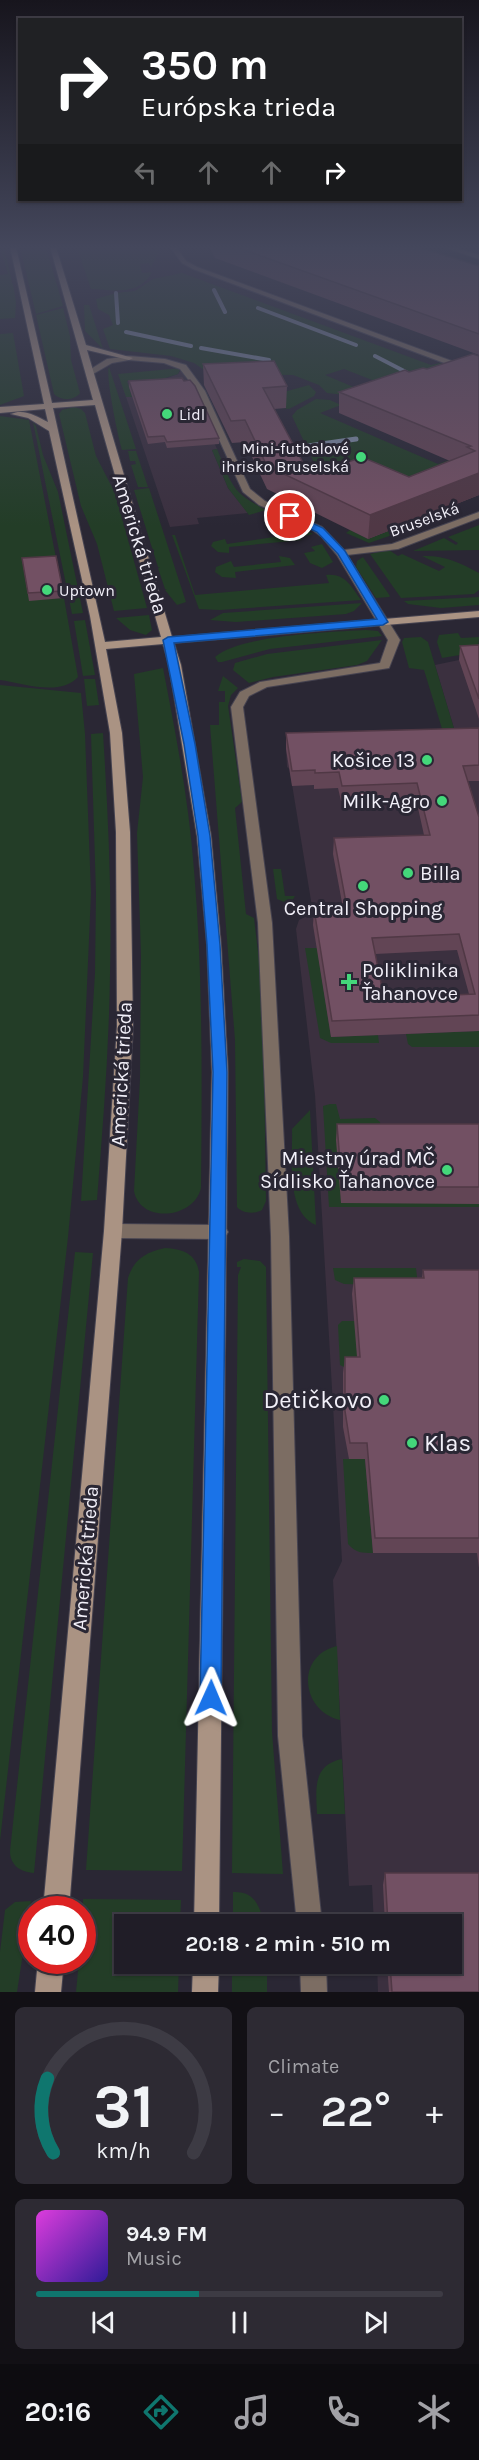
<!DOCTYPE html>
<html lang="en">
<head>
<meta charset="utf-8">
<style>
	:root { --surface:#201d27; --page:#2d2a33; --text:#f1f3f6; --muted:#a2a2a7; --line:#3d3b44; --accent:#0f766e }
	body { margin:0; font-family:Karla,sans-serif; background:var(--page); color:var(--text); height:100vh; display:flex; flex-direction:column; font-size:22px; white-space:nowrap }
	* { box-sizing:border-box; margin:0 }
	p { font-size:20px; color:var(--muted) }
	.icon { flex:none; width:33px; height:33px; fill:none; stroke:currentColor; stroke-width:2; stroke-linecap:round; stroke-linejoin:round }
	.map { position:relative; height:1992px; overflow:hidden }
	.drawer { display:flex; flex-direction:column; gap:15px; padding:15px; background:#121015; flex:1 }
	.drawer>* { flex:none }
	.banner { position:absolute; left:18px; top:18px; width:444px; height:183px; border-radius:0px; box-shadow:0 2px 4px #0004,0 0 0 2px var(--line); background:#202124; color:#fff; overflow:hidden }
	.speed { position:absolute; left:18px; top:1896px; display:flex; gap:12px; font-size:30px; font-weight:700; text-align:center }
	.speed>* { display:grid; place-content:center; width:78px; height:78px; border-radius:50%; background:var(--surface); box-shadow:0 2px 4px #0004,0 0 0 2px var(--line); line-height:1 }
	.speed .limit { border:9px solid #d22; background:#fff; color:#111 }
	.pin { position:absolute; display:grid; place-items:center; width:51px; height:51px; color:#fff; margin:-26px; border:3px solid #fff; border-radius:50%; box-shadow:0 2px 6px #0007 }
	.me { position:absolute; width:66px; margin:-33px; rotate:1deg; stroke-linejoin:round; filter:drop-shadow(0 0 4px #0008) }
	.turn { display:flex; align-items:center; gap:21px; height:126px; padding:0 24px; font-size:27px }
	.turn .icon { width:78px; height:78px; stroke-width:2.5 }
	.turn b { display:block; font-size:42px; line-height:51px }
	.lanes { display:flex; align-items:center; height:57px; padding:0 24px; background:#0003; justify-content:center; gap:30px; direction:ltr }
	.lanes .off { opacity:.35 }
	.big { font-size:45px; font-weight:600; line-height:1.1 }
	.drawer .widget { flex:1; display:flex; flex-direction:column; justify-content:center; gap:9px; min-width:0; padding:0 21px; border-radius:9px; background:var(--page) }
	.drawer .dial { align-items:center; gap:0 }
	.dial svg { height:156px; overflow:visible; fill:none; stroke:var(--line); stroke-width:7; stroke-linecap:round; text-anchor:middle }
	.dial text { fill:var(--text); stroke:none }
	.song { display:flex; align-items:center; gap:18px }
	.cover { width:72px; height:72px; border-radius:9px; background:linear-gradient(135deg,hsl(300 70% 55%),hsl(250 70% 35%)) }
	.played { height:6px; border-radius:3px; background:linear-gradient(90deg,var(--accent) 40%,var(--line) 40%) }
	.keys { display:flex; justify-content:space-around; direction:ltr }
	.heat { display:flex; justify-content:space-between; align-items:center; font-size:33px; direction:ltr }
	.drawer .tiles { flex:1; display:grid; gap:15px; grid-template-columns:1fr 1fr }
	.widget:last-child { grid-column:span 2 }
	.trip { position:absolute; left:114px; top:1914px; width:348px; height:60px; border-radius:0px; background:var(--surface); box-shadow:0 2px 4px #0004,0 0 0 2px var(--line); font-weight:600; line-height:60px; text-align:center }
	.dock { display:flex; height:96px; justify-content:space-around; align-items:center; background:#0d0c10; color:var(--muted) }
	.dock .icon { width:42px; height:42px }
	.dock .selected { color:var(--accent) }
	.dock b { font-size:27px; color:var(--text) }
	.map>svg:first-child { display:block }
	.commercial { fill:#3b303f }
	.green { fill:#233d27 }
	.lines { fill:none; stroke-linecap:round; stroke-linejoin:round }
	.stream-far1 { stroke:#7c889f; stroke-width:4 }
	.stream { stroke:#7c889f; stroke-width:5 }
	.street-casing { stroke:#464350; stroke-width:2 }
	.secondary-casing { stroke:#464350; stroke-width:2 }
	.street { fill:#7c6d63; fill-rule:evenodd }
	.secondary { fill:#aa9383; fill-rule:evenodd }
	.wall { fill:#624555; fill-rule:evenodd }
	.shaded-wall { fill:#503845 }
	.building { fill:#725063; stroke:#503845; stroke-width:1.5; fill-rule:evenodd }
	.route { fill:#1a73e8; stroke:#114b97; stroke-width:1.5 }
	.poi-dot { fill:#44d77a; stroke:#2a2734; stroke-width:2 }
	.labels { text-anchor:middle; stroke-width:6; stroke-linejoin:round; paint-order:stroke }
	.far-poi-label { font-size:16px; fill:#f2f0f9; stroke:#2a2734; text-anchor:start }
	.far-street-label { font-size:16px; fill:#f2f0f9; stroke:#2a2734 }
	.street-label { font-size:20px; fill:#f2f0f9; stroke:#2a2734 }
	.poi-label { font-size:20px; fill:#f2f0f9; stroke:#2a2734; text-anchor:end }
	.near-poi-label { font-size:24px; fill:#f2f0f9; stroke:#2a2734; text-anchor:end }
</style>
</head>
<body>
<div class="map">
<svg width="479" height="1992" viewBox="0 0 479 1992">
	<rect width="100%" height="100%" fill="#2a2734"/>
	<path class="commercial" d="M182,369L217,449L212,450L228,488L248,513L197,518L199,524L170,527L121,382L167,378L178,374Z
		M459,660H479V1992H378L377,1964H452V1924H374L372,1885L349,1886L333,1580L342,1561L315,1095L296,929L299,920L313,913L290,772H293L287,767L286,749L456,735L435,665Z"/>
	<path class="green" d="M0,247H4L12,282L11,283L13,284L16,302L15,318L0,319V275L8,274Z
		M20,247H46L63,306L36,314Z
		M77,247H162L151,267L149,263L140,264L142,273L152,272C140,296 113,290 91,289Z
		M182,273L431,365L440,363L446,365L390,387L344,369L325,375L382,399L327,393L319,385L293,375L210,374L194,363L171,356L110,349L103,329L113,325L109,315L98,309L96,299L116,293L135,291L153,279Z
		M84,305H89L103,349L85,331Z
		M63,308L70,336L71,360L80,393C74,401 61,401 54,394L36,315Z
		M13,333L24,396L0,405V334Z
		M109,367L136,449L122,450C118,437 105,374 109,367Z
		M181,368L178,374L162,379L127,381L132,397H126L118,374Z
		M309,385L316,392L314,396L289,409L283,408L284,392Z
		M316,399L330,400L341,405L320,413L438,464L458,457L391,496L318,471L292,416L297,410Z
		M74,407L81,409L85,413L96,456L115,493L147,608L114,611L97,544L81,506L59,414L62,410Z
		M0,416L29,420L57,563L29,600L64,598L78,677C60,697 23,683 0,680Z
		M33,422L36,426L43,455L58,492L83,613L72,614Z
		M217,449C233,486 230,491 266,510L249,515L228,488L212,450Z
		M128,451H136L148,487H138L131,465L136,464L135,461H130Z
		M149,488L186,602L177,605L165,590L167,589H165L158,568H160L158,567L134,490Z
		M417,520L421,522V525L369,543L346,533L350,530L368,539Z
		M288,525L300,527L313,534L300,537L302,540L229,547V553L218,552L211,546L213,542L225,539L227,544L274,537L278,535L270,531Z
		M479,525V550L413,551L444,538L456,545L458,543L448,537Z
		M172,535H175L195,595L329,583L326,575C345,573 351,586 361,600L220,610L199,609Z
		M322,544L333,562L322,568L310,563L304,553L315,551L311,547Z
		M389,550L398,556L402,554L439,571L445,567L422,556C444,555 459,562 479,573V590L474,594L401,598L370,554Z
		M279,556L290,558L295,565L235,572L236,578L222,577L215,572L216,567L231,561L234,567L281,562Z
		M363,557L390,596L389,597L376,598L356,567L357,561Z
		M479,597V605L441,608L408,604L404,601Z
		M362,603L354,611L346,614L236,622L210,620L223,613Z
		M149,615L152,630L146,635L130,630L116,618Z
		M85,620L95,675L83,676L74,621Z
		M366,630L378,631L382,636L270,649L222,662H218L215,657C240,635 331,632 366,630Z
		M458,633L461,638L479,637L478,652L442,658L437,642L439,635Z
		M421,637L428,642L456,735L443,732L424,670L409,668L402,642L404,638Z
		M382,640L367,661L357,665L273,677L249,683L233,670L235,663L267,654Z
		M163,668C176,735 189,802 194,870C203,976 202,1082 201,1188C194,1219 140,1224 134,1191L140,1079L141,955L137,833L143,777L134,674Z
		M223,676L238,688L231,695L228,706L242,802L235,808L246,914L254,918L263,994L266,1201L262,1210C255,1214 243,1214 237,1207L235,1040L210,725H219V702H225V691H218Z
		M84,679H95L99,705L87,706Z
		M0,685L81,693L85,734L91,893L83,1077L68,1237L0,1841Z
		M103,733C108,813 112,893 110,974C109,1049 103,1125 97,1200L81,1201L95,973L96,893L91,734Z
		M273,869H281L285,896H295L292,901L284,902L277,899Z
		M305,948H317L331,1037L378,1035L379,1043H331L320,1038Z
		M479,1031V1047H412L408,1044L406,1034Z
		M330,1104H336L340,1119L375,1118L380,1122L382,1140L479,1204V1207H329L323,1106Z
		M310,1110L316,1225C285,1212 293,1158 292,1129Z
		M165,1248C182,1249 196,1253 199,1272L182,1871L86,1870L128,1278C134,1259 146,1252 165,1248Z
		M75,1252L93,1253L34,1873C20,1872 10,1865 10,1851Z
		M244,1259L260,1261L266,1267L272,1732L283,1874L232,1873L238,1275L241,1267H237V1262Z
		M333,1268H416L418,1286L344,1284L335,1280Z
		M342,1321H355L358,1367H344L340,1365L338,1325Z
		M343,1459H365L373,1553C362,1553 356,1553 348,1544Z
		M337,1646L340,1720C301,1711 295,1656 337,1646Z
		M342,1759L345,1814H317C316,1790 312,1765 342,1759Z
		M233,1892C255,1891 259,1906 265,1924H233Z
		M83,1899L181,1900L180,1924H124V1964H179L178,1992H76L79,1961L82,1960Z
		M31,1901L17,1992H0V1952L5,1910L15,1902Z
		M232,1964H267V1992H232Z"/>
	<g class="lines">
		<path class="stream-far1" d="M214,290L225,312
			M116,293L118,323
			M258,308L356,345
			M126,332L191,346
			M201,348L269,360
			M375,356L406,372"/>
		<path class="stream" d="M308,446L356,439"/>
		<defs>
			<path id="street" d="M170,247H176L186,261L197,267L479,371V376L193,269L182,263Z
				M443,247H453L479,255V259Z
				M129,356L165,359L186,365L205,391L250,489L265,501L322,527L344,550L392,544L479,512V518L398,549L347,555L400,640L389,668L267,687L249,696L243,707L272,923L289,1236L302,1736L322,1924H297L278,1736L271,1236L258,923L231,707L240,692L260,682L380,663L388,640L337,555L322,537L307,526L259,505L243,492L197,391L180,369L164,363L129,360L112,363L93,374L86,372L107,359Z
				M113,1224L219,1225L225,1227L228,1232L225,1237L219,1239L113,1238L107,1236L104,1231L107,1226Z
				M300,1964H326L327,1992H301Z"/>
			<path id="secondary" d="M10,247H16L52,403L93,400L50,247H56L86,345L133,358L129,360L87,350L172,637L479,611V617L174,643L181,665L211,836L221,945L228,1072L219,1924H194L212,1072L207,945L197,836L169,665L163,644L106,649L122,733L130,832L133,1026L122,1231L69,1910H43L104,1231L117,1026L116,832L110,733L90,616L49,431L28,418L11,414C23,408 37,416 48,422L45,409L0,413V407L44,404ZM95,405L161,637L105,642L53,408Z
				M38,1960H64L61,1992H35Z
				M193,1964H219L218,1992H192Z"/>
		</defs>
		<use href="#street" class="street-casing"/>
		<use href="#secondary" class="secondary-casing"/>
		<use href="#street" class="street"/>
		<use href="#secondary" class="secondary"/>
	</g>
	<path class="wall" d="M209,247H418L479,266V355L215,258Z
		M479,356V495L368,539L267,489L245,442L232,443L204,385L203,364L287,386L286,408L274,409L308,472L326,470L409,477L450,461L339,413V392L409,372L427,369Z
		M129,381L219,438V444L167,448L165,442L148,444L129,387Z
		M22,558L63,591L64,598L29,601Z
		M479,645V719L459,660L460,646Z
		M479,728V781H468L479,817V1031L331,1037L313,925L314,909L343,908L333,854L334,838L424,835L416,799L341,801L338,788L314,789V785L292,786L286,749V733ZM457,950L469,994L384,998L375,954Z
		M337,1124H479V1204L341,1203L336,1140Z
		M423,1270H479V1568L477,1553H373L365,1459H349L343,1427V1373L345,1357H357L352,1294L354,1278H422Z
		M385,1873H479V1992H389L387,1964H452V1924H385L383,1885Z"/>
	<path class="shaded-wall" d="M479,473V495L368,539L370,515Z"/>
	<path class="building" d="M236,247H418L479,266V334Z
		M473,354L479,356V473L370,515L267,466L245,420L231,421L203,364L274,361L287,386L263,388L308,472L319,467L326,470L362,457L409,477L475,451L467,447L471,446L339,392L405,370L409,372L423,368L427,369Z
		M182,378L184,381L190,380L195,386L219,438L167,442L164,436L148,437L129,381Z
		M56,556L63,591L28,593L22,558Z
		M479,645V699L460,646Z
		M479,728V765L463,766L479,817V1015L332,1021L314,909L347,908L334,838L430,835L417,783L342,786L339,772L315,773V770L292,771L286,733ZM459,934L475,994L384,998L372,938Z
		M337,1124H479V1187H342Z
		M423,1270H479V1538H375L367,1443H350L345,1411V1357H360L354,1278H424Z
		M385,1873H479V1992H392L390,1964H452V1924H388Z"/>
	<linearGradient id="sky" x2="0" y2="1"><stop stop-color="#17151d"/><stop offset="0.47" stop-color="#44475c"/><stop offset="1" stop-color="#44475c" stop-opacity="0"/></linearGradient>
	<rect width="479" height="526" fill="url(#sky)"/>
	<path class="route" d="M287,514H293L323,528L345,551L388,622L383,625L174,643L195,744L210,836L220,945L227,1072L221,1698L218,1705L211,1708L203,1705L200,1698L213,1072L207,945L198,836L184,744L163,640L168,637L377,619L338,554L317,532L287,518Z"/>
	<g class="poi-dot">
		<circle cx="167" cy="414" r="6"/>
		<circle cx="361" cy="457" r="6"/>
		<circle cx="47" cy="590" r="6"/>
		<circle cx="427" cy="760" r="6"/>
		<circle cx="442" cy="801" r="6"/>
		<circle cx="408" cy="873" r="6"/>
		<circle cx="363" cy="886" r="6"/>
		<path d="M346 973h6v6h6v6h-6v6h-6v-6h-6v-6h6z"/>
		<circle cx="447" cy="1170" r="6"/>
		<circle cx="384" cy="1400" r="6"/>
		<circle cx="412" cy="1443" r="6"/>
	</g>
	<g class="labels">
		<g class="far-poi-label">
			<text x="179" y="420">Lidl</text>
			<text x="349" y="454" text-anchor="end">Mini-futbalové<tspan x="349" dy="18">ihrisko Bruselská</tspan></text>
			<text x="59" y="596">Uptown</text>
		</g>
		<g class="far-street-label">
			<text transform="translate(424 519) rotate(-20)" y="6">Bruselská</text>
		</g>
		<g class="street-label">
			<text transform="translate(140 544) rotate(73)" y="7">Americká trieda</text>
			<text transform="translate(121 1074) rotate(-87)" y="7">Americká trieda</text>
			<text transform="translate(85 1558) rotate(-85)" y="7">Americká trieda</text>
		</g>
		<g class="poi-label">
			<text x="415" y="767">Košice 13</text>
			<text x="430" y="808">Milk-Agro</text>
			<text x="420" y="880" text-anchor="start">Billa</text>
			<text x="363" y="915" text-anchor="middle">Central Shopping</text>
			<text x="362" y="977" text-anchor="start">Poliklinika<tspan x="362" dy="23">Ťahanovce</tspan></text>
			<text x="435" y="1165">Miestny úrad MČ<tspan x="435" dy="23">Sídlisko Ťahanovce</tspan></text>
		</g>
		<g class="near-poi-label">
			<text x="372" y="1408">Detičkovo</text>
			<text x="424" y="1451" text-anchor="start">Klas</text>
		</g>
	</g>
</svg>
<div class="speed"><div class="limit">40</div></div>
<div class="pin" style="left:290px;top:516px;background:#d93025"><svg class="icon" aria-label="arrive" viewBox="0 0 24 24"><path d="M6 21V4h12l-3 4 3 4H6"/></svg></div>
<svg class="me" style="left:211px;top:1698px" viewBox="-20 -20 40 40"><path d="M0-17L14 15 0 8-14 15z" fill="#1a73e8" stroke="#fff" stroke-width="4"/></svg>
<div class="trip">20:18 · 2 min · 510 m</div>
<div class="banner">
<div class="turn"><svg class="icon" aria-label="right" viewBox="0 0 24 24"><path d="M7 20v-9h11M14 6l5 5-5 5"/></svg><div><b>350 m</b>Európska trieda</div></div>
<div class="lanes"><svg class="icon off" aria-label="left" viewBox="0 0 24 24"><path d="M17 20v-9H6M10 6l-5 5 5 5"/></svg><svg class="icon off" aria-label="ahead" viewBox="0 0 24 24"><path d="M12 20V5M6 11l6-6 6 6"/></svg><svg class="icon off" aria-label="ahead" viewBox="0 0 24 24"><path d="M12 20V5M6 11l6-6 6 6"/></svg><svg class="icon" aria-label="right" viewBox="0 0 24 24"><path d="M7 20v-9h11M14 6l5 5-5 5"/></svg></div>
</div>
</div>
<section class="drawer">
<div class="tiles">
<div class="widget dial"><svg viewBox="0 0 100 80">
<path d="M14 69A42 42 0 1 1 86 69"/>
<path d="M14 69A42 42 0 0 1 11 31" stroke="#0f766e"/>
<text x="50" y="56" font-size="32" font-weight="700">31</text>
<text x="50" y="72" font-size="11">km/h</text>
</svg></div>
<div class="widget"><p>Climate</p>
<div class="heat"><a>−</a><b class="big">22°</b><a>+</a></div>
</div>
<div class="widget">
<div class="song"><i class="cover"></i><div><b>94.9 FM</b><p>Music</p></div></div>
<div class="played"></div>
<div class="keys"><svg class="icon" aria-label="previous" viewBox="0 0 24 24"><path d="M18 5L8 12l10 7zM5 5v14"/></svg><svg class="icon" aria-label="pause" viewBox="0 0 24 24"><path d="M8 5v14M16 5v14"/></svg><svg class="icon" aria-label="next" viewBox="0 0 24 24"><path d="M6 5l10 7-10 7zM19 5v14"/></svg></div>
</div>
</div>
</section>
<nav class="dock">
<b>20:16</b>
<svg class="icon selected" aria-label="directions" viewBox="0 0 24 24"><path d="M12 3l9 9-9 9-9-9zM9 14v-3h6M13 9l2 2-2 2"/></svg>
<svg class="icon" aria-label="music" viewBox="0 0 24 24"><path d="M9 18V5l10-2v13"/><circle cx="6" cy="18" r="3"/><circle cx="16" cy="16" r="3"/></svg>
<svg class="icon" aria-label="phone" viewBox="0 0 24 24"><path d="M5 4h4l2 5-3 2q2 4 5 5l2-3 5 2v4C11 20 4 13 5 4z"/></svg>
<svg class="icon" aria-label="climate" viewBox="0 0 24 24"><path d="M12 3v18M4 7l16 10M4 17L20 7"/></svg>
</nav>
</body>
</html>
